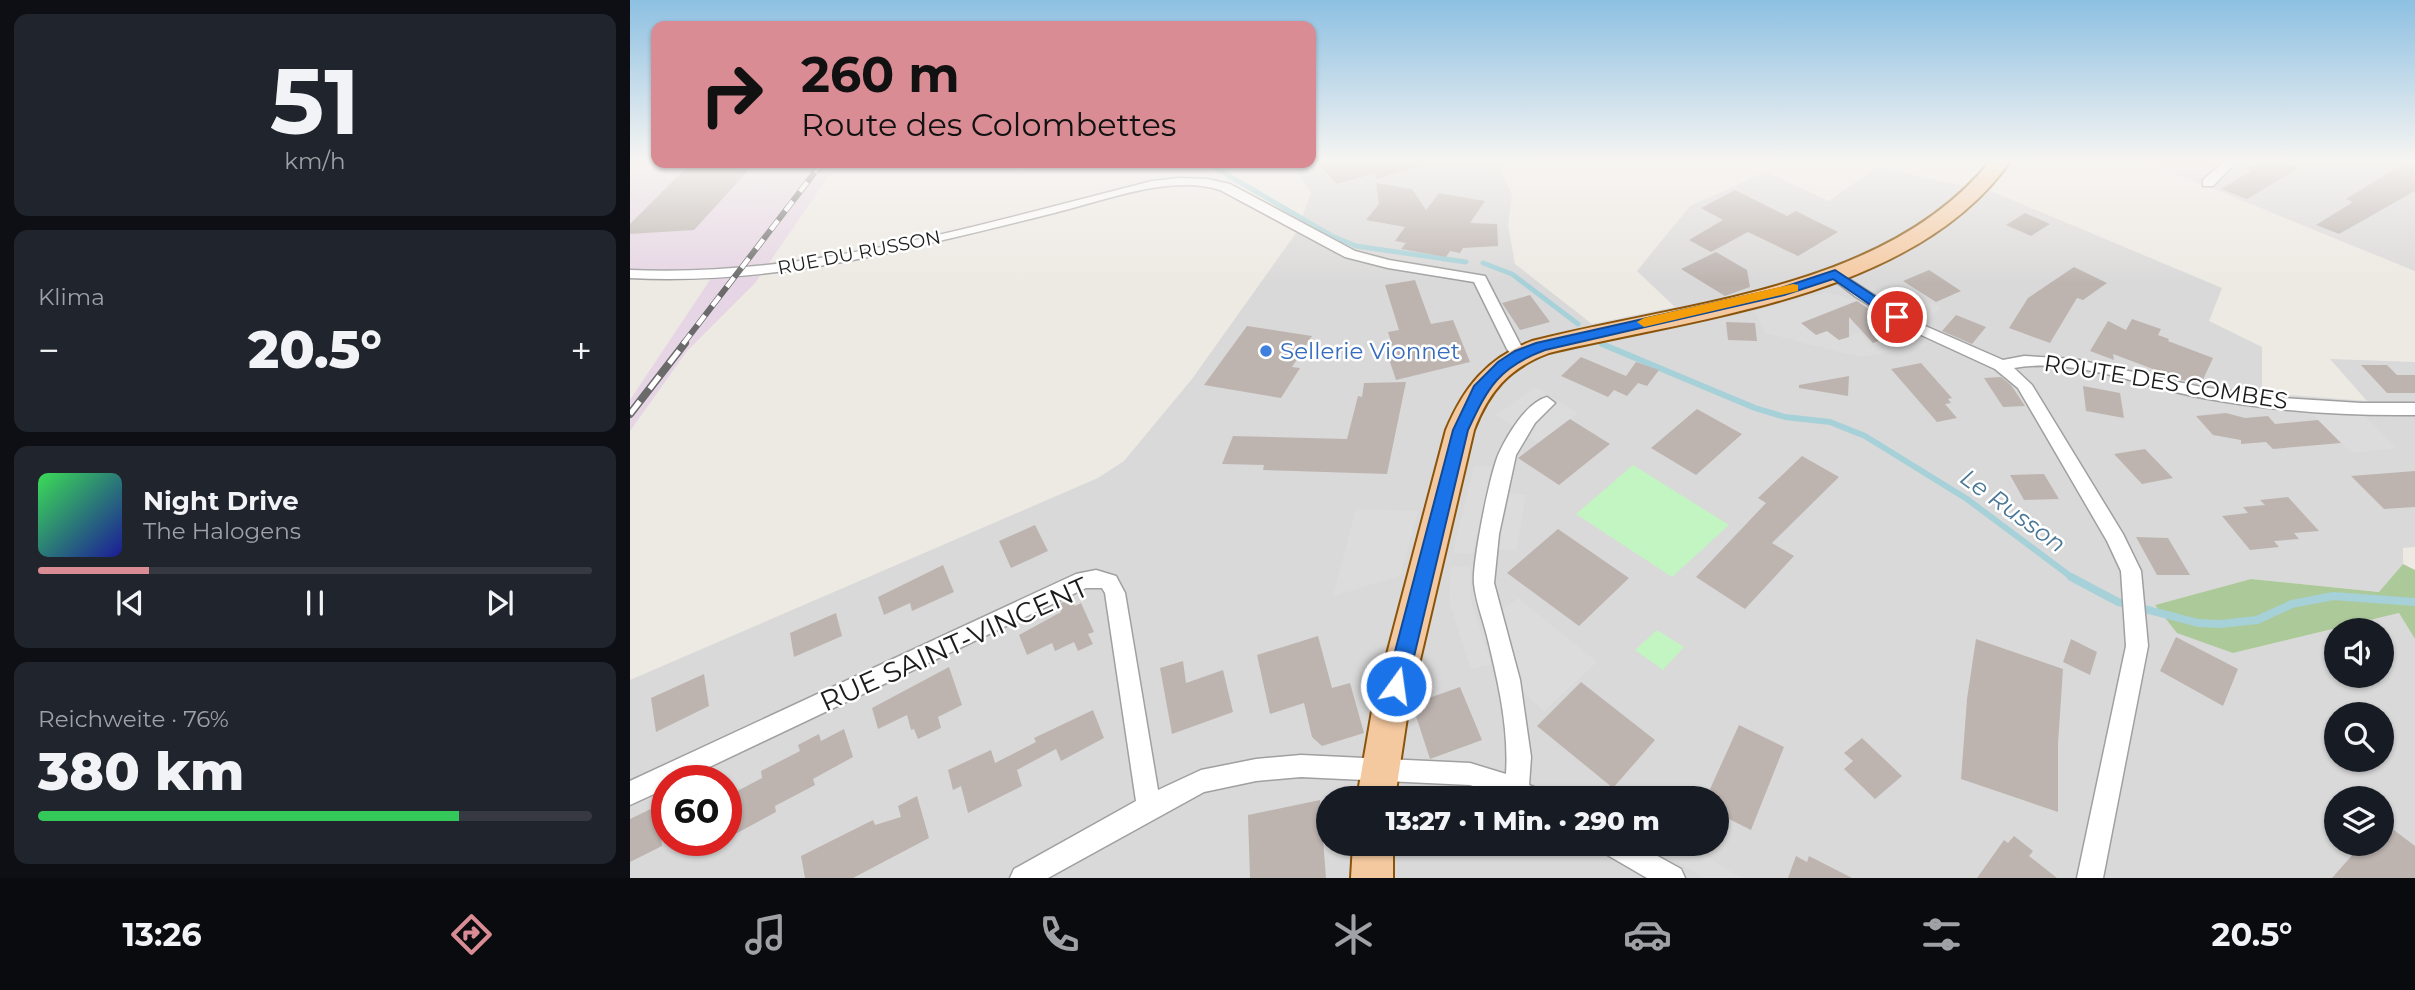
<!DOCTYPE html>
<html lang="de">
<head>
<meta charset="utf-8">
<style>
	:root { --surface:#171b24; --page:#20242c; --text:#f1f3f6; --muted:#9ea1a6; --line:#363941; --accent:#d98c94 }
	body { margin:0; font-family:Montserrat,sans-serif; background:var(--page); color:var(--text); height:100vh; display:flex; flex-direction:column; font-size:26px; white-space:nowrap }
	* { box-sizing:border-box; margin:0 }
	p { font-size:23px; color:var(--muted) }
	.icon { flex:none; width:38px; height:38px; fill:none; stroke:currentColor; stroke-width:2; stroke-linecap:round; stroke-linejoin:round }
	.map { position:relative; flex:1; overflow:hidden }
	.sheet { display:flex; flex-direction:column; gap:14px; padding:14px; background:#0d0f14; width:630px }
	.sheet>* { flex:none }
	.banner { position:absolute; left:21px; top:21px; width:665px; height:147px; border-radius:14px; box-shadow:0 2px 5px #0004; background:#d98c94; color:#111; overflow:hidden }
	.buttons { position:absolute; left:1694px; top:618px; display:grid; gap:14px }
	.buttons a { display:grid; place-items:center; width:70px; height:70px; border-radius:50%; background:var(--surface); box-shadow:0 2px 5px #0004; font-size:35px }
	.speed { position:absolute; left:21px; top:765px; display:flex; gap:14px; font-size:35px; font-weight:700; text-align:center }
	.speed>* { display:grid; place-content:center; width:91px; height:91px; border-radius:50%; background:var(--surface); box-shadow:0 2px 5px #0004; line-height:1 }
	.speed .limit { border:10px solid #d22; background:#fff; color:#111 }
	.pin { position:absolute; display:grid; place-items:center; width:60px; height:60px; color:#fff; margin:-30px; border:4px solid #fff; border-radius:50%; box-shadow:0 2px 7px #0007 }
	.me { position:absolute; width:77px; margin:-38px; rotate:14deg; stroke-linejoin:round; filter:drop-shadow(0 0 5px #0008) }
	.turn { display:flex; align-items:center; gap:24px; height:147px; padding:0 35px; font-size:32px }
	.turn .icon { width:91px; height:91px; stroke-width:2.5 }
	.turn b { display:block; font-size:49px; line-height:60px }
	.big { font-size:52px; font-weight:800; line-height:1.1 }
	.sheet .widget { flex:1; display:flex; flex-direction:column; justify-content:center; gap:10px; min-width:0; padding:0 24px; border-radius:14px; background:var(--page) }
	.sheet .dial { align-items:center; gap:0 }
	.dial b { font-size:91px; line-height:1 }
	.song { display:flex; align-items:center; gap:21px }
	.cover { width:84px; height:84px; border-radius:10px; background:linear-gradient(135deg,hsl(130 70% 55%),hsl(240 70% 35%)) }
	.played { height:7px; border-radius:4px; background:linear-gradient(90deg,var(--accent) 20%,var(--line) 20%) }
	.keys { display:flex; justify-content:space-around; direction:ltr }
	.heat { display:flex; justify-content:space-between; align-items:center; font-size:38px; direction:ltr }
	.charge { height:10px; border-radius:5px; background:linear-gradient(90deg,#34c759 76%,var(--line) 0) }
	.trip { position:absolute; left:686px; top:786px; width:413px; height:70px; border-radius:35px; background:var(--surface); box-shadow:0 2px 5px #0004; font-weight:800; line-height:70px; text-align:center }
	.tabs { display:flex; height:112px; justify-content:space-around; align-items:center; background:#090b0e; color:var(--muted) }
	.tabs .icon { width:49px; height:49px }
	.tabs .selected { color:var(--accent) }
	.tabs b { font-size:32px; color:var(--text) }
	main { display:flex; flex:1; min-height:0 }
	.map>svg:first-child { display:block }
	.residential { fill:#dad9d9; fill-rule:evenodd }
	.industrial { fill:#e6d5e4 }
	.forest { fill:#acc99a }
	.park { fill:#c2f5c2 }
	.parking { fill:#dcdcdc }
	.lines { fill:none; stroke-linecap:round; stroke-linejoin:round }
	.stream-far2 { stroke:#a6d1d8; stroke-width:5 }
	.stream-far1 { stroke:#a6d1d8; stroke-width:6 }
	.stream { stroke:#a6d1d8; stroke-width:8 }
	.building { fill:#bdb4b0 }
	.minor-casing { stroke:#a0a0a0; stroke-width:3 }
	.primary-casing { stroke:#8a550b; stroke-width:4 }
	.minor { fill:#fff; fill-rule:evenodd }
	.primary { fill:#f5c9a0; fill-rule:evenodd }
	.rail-far1-casing { stroke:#6a6a6a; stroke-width:6 }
	.rail-casing { stroke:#6a6a6a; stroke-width:8 }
	.rail-far1 { stroke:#fff; stroke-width:4.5; stroke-dasharray:12; stroke-linecap:butt }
	.rail { stroke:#fff; stroke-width:5; stroke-dasharray:16; stroke-linecap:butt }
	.route { fill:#1a73e8; stroke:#114b97; stroke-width:2 }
	.slow { fill:#f59e0b }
	.shop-dot { fill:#3f7fe0; stroke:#fff; stroke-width:2.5 }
	.labels { text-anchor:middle; stroke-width:5; stroke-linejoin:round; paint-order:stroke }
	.far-street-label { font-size:19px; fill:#1c1c1c; stroke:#fff }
	.shop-label { font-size:23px; fill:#366cbe; stroke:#fff; text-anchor:start }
	.street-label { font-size:23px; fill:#1c1c1c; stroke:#fff }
	.water-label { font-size:24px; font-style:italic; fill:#4a7796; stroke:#fff }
	.near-street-label { font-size:28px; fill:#1c1c1c; stroke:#fff }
</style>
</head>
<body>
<main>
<section class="sheet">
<div class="widget dial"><b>51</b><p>km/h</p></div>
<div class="widget"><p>Klima</p>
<div class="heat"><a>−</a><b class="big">20.5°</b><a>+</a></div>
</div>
<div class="widget">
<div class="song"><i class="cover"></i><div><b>Night Drive</b><p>The Halogens</p></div></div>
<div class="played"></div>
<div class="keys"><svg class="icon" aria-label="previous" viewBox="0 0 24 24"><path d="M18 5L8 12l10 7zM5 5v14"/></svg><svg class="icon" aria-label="pause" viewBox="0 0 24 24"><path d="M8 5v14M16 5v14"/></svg><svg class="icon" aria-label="next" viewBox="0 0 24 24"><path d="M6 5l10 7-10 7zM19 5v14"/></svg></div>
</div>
<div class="widget"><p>Reichweite · 76%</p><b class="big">380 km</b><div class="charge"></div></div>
</section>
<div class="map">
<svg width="1785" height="878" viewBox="0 0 1785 878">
	<rect width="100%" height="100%" fill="#ede9e3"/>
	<path class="residential" d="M681,160H866L882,194L878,225L885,264L962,324L1045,307L1007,271L1060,206L1136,172L1199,201L1247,167L1363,192L1592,288L1579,321L1632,347V393L1737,401L1700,359L1785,362V547L1773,548V564L1750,592L1621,579L1525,605L1603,653L1769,613L1785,639V878H0V680L468,478L494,461L562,379L666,233L681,193L663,163H681ZM1706,630H1752V676H1706ZM1706,714H1752V760H1706ZM37,780H96V840H37ZM698,798H1087V844H698ZM1706,798H1752V844H1706Z
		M1602,160H1785V271L1569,183H1578Z"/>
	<path class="industrial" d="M0,160H26V163H208L125,283L57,351L0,431V400L82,277L0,274Z
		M1509,160H1602L1578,183H1568Z"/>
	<path class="forest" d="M1773,564L1785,570V639L1769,613L1603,653L1547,633L1525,605L1621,579L1749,592Z"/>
	<path class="park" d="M1003,465L1099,525L1042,577L946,514Z
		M1027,630L1054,647L1033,670L1005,650Z"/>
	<path class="parking" d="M1197,292L1226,300L1172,323L1186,335L1197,331L1209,340L1229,333L1243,343L1272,331L1298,345L1229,357L1135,333L1124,311Z
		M1284,298L1311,307L1294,324L1267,307Z
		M905,387L948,413L908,443L866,415Z
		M1676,409L1730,412L1767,448L1722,453Z
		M864,466L842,554L823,553L844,467Z
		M880,493L896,495L886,551L868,549Z
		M726,509L788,511L770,576L703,596Z
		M840,566V598L861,664L841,669L819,601L821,567Z
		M888,598L967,662L914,711L890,689L868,614Z
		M1047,844H1056L1112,878H1074L1040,857Z"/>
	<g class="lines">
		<path class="stream-far2" d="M577,163L702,236L726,246L836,262
			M853,263L882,274L948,324"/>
		<path class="stream-far1" d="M972,344L1125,408L1155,417L1200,422L1235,436L1337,499L1444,579"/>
		<path class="stream" d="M1441,577L1488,602L1568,623L1590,624L1627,620L1662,604L1703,596L1785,602"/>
	</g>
	<path class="building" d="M684,160H793L794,165L746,179L745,173L707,184Z
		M1634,160H1649L1669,168L1617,199L1591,189L1621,171L1617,169Z
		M1779,160H1785V191L1709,234L1686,225L1723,202L1716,199Z
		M61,163H125L64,230L0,234V224Z
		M746,183L782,189L796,210L809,193L855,201L840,223L867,224L868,246L833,248L830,253L820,251L816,257L771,249L776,243L765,241L775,227L736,220L749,204Z
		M1105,190L1157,216L1166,211L1208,232L1168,256L1118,232L1081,252L1059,240L1093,220L1071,208Z
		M1395,213L1420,224L1401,236L1376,225Z
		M1086,252L1117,270L1120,287L1095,296L1051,269Z
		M1444,267L1477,283L1453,300L1447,298L1420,343L1379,328L1398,298Z
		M1299,270L1331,291L1306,302L1273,281Z
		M785,280L801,324L823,320L840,362L766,380L758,356L765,355L758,332L769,330L755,285Z
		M900,295L920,322L890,330L872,303Z
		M1227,301L1272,331L1243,343L1219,317V337L1209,340L1197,331L1186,335L1171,323Z
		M1326,315L1356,327L1342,344L1312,331Z
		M1502,319L1531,329L1528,335L1539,339L1538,341L1583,358L1571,384L1552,380L1483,354L1484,360L1460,351L1478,321L1496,330Z
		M1096,322L1125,323L1127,341L1098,340Z
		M617,326L682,336L662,367L670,368L651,398L574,385Z
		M951,357L996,376L1006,362L1029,370L1017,386L1008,383L997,396L984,390L978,397L931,376Z
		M1291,363L1322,398L1318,399L1321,403L1315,404L1327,418L1307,422L1261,369Z
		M1731,365H1757L1767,375H1785V393H1757Z
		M1219,376L1218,396L1169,388V385Z
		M1371,377L1381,385L1395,406L1373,407L1354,378Z
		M776,382L757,474L633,470L634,465L592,464L603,436L717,439L728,396L732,397L734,383Z
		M1453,386L1490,393L1494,418L1456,411Z
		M1067,409L1112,434L1066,475L1021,448Z
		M1596,413L1615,418L1638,416L1645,424L1688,420L1711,443L1643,449L1636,442L1611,444V440L1583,435L1566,416Z
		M940,419L980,444L929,485L888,458Z
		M1515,449L1543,478L1512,484L1484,454Z
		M1172,456L1209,477L1142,543L1164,556L1115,609L1066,577L1136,503L1128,498Z
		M1785,471V507L1754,509L1721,476Z
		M1414,474L1429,499L1394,500L1380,475Z
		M1658,497L1689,531L1664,533L1669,539L1644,541L1649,547L1620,550L1592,516L1618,513L1613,507L1635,505L1630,500Z
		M405,525L418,551L381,568L369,541Z
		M928,529L999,578L949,626L877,573Z
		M1506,537L1538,538L1560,575H1527Z
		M313,565L324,592L282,611L280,603L254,615L248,597Z
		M441,598L445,606L451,603L464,632L458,634L463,644L448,651L444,642L425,651L422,643L397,655L389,635L431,612L427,605Z
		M206,613L212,636L164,657L160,633Z
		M688,636L702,688L720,683L734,733L692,746L682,737L674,703L640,714L627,655Z
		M1546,637L1608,669L1593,706L1530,671Z
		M1346,639L1433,669L1428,744V812L1331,779L1337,699Z
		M1441,639L1467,652L1460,675L1433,662Z
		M553,661L556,683L593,670L603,712L542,734L530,668Z
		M319,667L332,705L308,717L311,728L288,739L284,729L281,730L277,715L248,729L242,708Z
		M74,674L79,706L26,732L21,698Z
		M951,682L1025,740L983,788L907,726Z
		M830,687L852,740L800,759L782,704Z
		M463,710L474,738L431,761L426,749L387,770L392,786L338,813L331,786L323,790L318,770L361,750L365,763L406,742L404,738Z
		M1109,725L1154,747L1121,830L1087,813V798H1076Z
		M214,729L223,757L183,779L185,785L145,806L146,812L96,839V797L132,778L131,771L170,751L168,745L189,734L191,741Z
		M1232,738L1272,776L1245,799L1214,769L1223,761L1214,753Z
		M287,796L299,838L223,878H175L171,856L243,820L245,825L271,817L268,806Z
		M690,800L696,878H620L618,815Z
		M29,805L32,846L0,862V819Z
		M1752,821L1785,846V878H1702L1732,844H1752Z
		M1384,836L1403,851L1399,856L1427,878H1347L1374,840L1378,843Z
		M1166,856L1177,862L1179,856L1222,878H1158Z"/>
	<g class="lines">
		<defs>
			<path id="minor" d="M1595,160H1608L1583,186H1573V180Z
				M549,178L577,179L600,184L725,251L759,260L855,276L890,344L898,354L890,359L884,358L877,349L844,282L758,268L715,257L590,190C540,174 474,201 424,213C364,228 303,243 243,256C162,273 82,282 0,278V270C177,278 352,224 522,181Z
				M1205,270L1286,322L1373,360L1394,356L1444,359L1571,387L1651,398L1731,403H1785V415C1714,416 1643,411 1573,398C1512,387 1447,357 1384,368L1402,385L1493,534L1511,571L1518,646L1473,878H1447L1496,646L1491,571L1477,541L1388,388L1365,369L1276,328L1226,297L1200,277L1198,274Z
				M917,397L925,403L905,423L886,455L869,534L864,583L890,680L901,757L899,785L911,790L914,798H876L840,785L671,777L626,781L574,792L418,878H380L384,869L506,801L475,593L472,588H456L52,780H37V788L0,805V781L446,574L466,570L486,576L495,593L528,790L571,770L626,759L671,755L840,763L876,774C879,728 868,681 857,636C853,620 846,602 844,584C842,563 860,473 869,453C878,434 896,403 917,397Z
				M970,844H1006L1051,869L1055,878H1017L974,853Z"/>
			<path id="primary" d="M1361,160H1381C1286,297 1069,317 919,353C879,368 859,391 844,430L778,711L765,798H727L742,711L816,430C834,387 857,358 902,341C1053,302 1257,291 1361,160Z
				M723,844H763V878H721Z"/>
		</defs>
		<use href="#minor" class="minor-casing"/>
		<use href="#primary" class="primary-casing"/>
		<use href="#minor" class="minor"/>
		<use href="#primary" class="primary"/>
		<defs>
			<path id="rail-far1" d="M53,344L192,163"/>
			<path id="rail" d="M0,414L55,343"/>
		</defs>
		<use href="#rail-far1" class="rail-far1-casing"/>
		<use href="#rail" class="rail-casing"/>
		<use href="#rail-far1" class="rail-far1"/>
		<use href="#rail" class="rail"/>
	</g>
	<linearGradient id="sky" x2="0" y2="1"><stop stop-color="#8dc0e2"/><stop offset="0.57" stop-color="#f7f5f2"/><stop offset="1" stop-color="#f7f5f2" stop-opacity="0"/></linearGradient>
	<rect width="1785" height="283" fill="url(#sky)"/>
	<path class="route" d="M1205,270L1272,314V320H1262L1203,279L1154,295L915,350C869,367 858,387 838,430L777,686L774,692L766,695L759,692L756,686L823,430L844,386L868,362L885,351L906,343L1151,288Z"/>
	<path class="slow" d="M1163,284L1168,285V291L1014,327L1007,322L1014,318Z"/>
	<circle class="shop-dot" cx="636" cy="351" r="7"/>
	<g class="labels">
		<g class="far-street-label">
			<text transform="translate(229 252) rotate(-11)" y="7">RUE DU RUSSON</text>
		</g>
		<g class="shop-label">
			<text x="650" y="359">Sellerie Vionnet</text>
		</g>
		<g class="street-label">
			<text transform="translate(1536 382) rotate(9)" y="8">ROUTE DES COMBES</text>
		</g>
		<g class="water-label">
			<text transform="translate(1383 511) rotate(36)" y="8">Le Russon</text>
		</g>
		<g class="near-street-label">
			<text transform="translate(324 644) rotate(-24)" y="10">RUE SAINT-VINCENT</text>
		</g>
	</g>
</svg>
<div class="buttons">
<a><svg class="icon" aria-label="sound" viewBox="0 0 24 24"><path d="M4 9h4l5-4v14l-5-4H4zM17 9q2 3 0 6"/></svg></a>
<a><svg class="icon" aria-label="search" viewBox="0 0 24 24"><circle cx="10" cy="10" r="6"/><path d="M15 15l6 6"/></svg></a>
<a><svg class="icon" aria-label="layers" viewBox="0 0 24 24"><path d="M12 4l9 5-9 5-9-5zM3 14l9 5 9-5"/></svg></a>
</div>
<div class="speed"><div class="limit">60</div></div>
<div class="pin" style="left:1267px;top:317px;background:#d93025"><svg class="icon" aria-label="arrive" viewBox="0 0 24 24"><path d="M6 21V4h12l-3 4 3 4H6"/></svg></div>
<svg class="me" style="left:766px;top:686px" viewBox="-20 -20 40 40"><circle r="17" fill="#1a73e8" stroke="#fff" stroke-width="3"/><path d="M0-11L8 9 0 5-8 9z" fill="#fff"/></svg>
<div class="trip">13:27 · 1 Min. · 290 m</div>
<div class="banner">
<div class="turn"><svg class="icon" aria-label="right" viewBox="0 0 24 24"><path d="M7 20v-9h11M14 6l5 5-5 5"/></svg><div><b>260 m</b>Route des Colombettes</div></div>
</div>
</div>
</main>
<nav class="tabs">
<b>13:26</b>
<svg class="icon selected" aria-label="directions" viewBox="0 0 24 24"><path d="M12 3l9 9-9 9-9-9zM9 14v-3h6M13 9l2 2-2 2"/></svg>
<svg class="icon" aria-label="music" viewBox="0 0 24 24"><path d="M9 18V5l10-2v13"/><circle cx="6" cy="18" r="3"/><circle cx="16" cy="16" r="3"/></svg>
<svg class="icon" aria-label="phone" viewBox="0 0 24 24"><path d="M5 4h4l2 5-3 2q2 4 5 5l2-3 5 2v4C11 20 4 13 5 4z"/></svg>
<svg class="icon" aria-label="climate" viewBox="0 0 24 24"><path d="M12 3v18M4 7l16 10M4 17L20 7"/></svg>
<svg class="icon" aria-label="car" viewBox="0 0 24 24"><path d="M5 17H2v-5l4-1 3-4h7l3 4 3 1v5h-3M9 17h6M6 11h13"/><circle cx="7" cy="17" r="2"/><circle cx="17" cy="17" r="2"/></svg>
<svg class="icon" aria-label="filters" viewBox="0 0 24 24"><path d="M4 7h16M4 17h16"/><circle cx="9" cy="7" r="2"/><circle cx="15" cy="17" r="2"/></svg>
<b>20.5°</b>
</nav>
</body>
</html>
